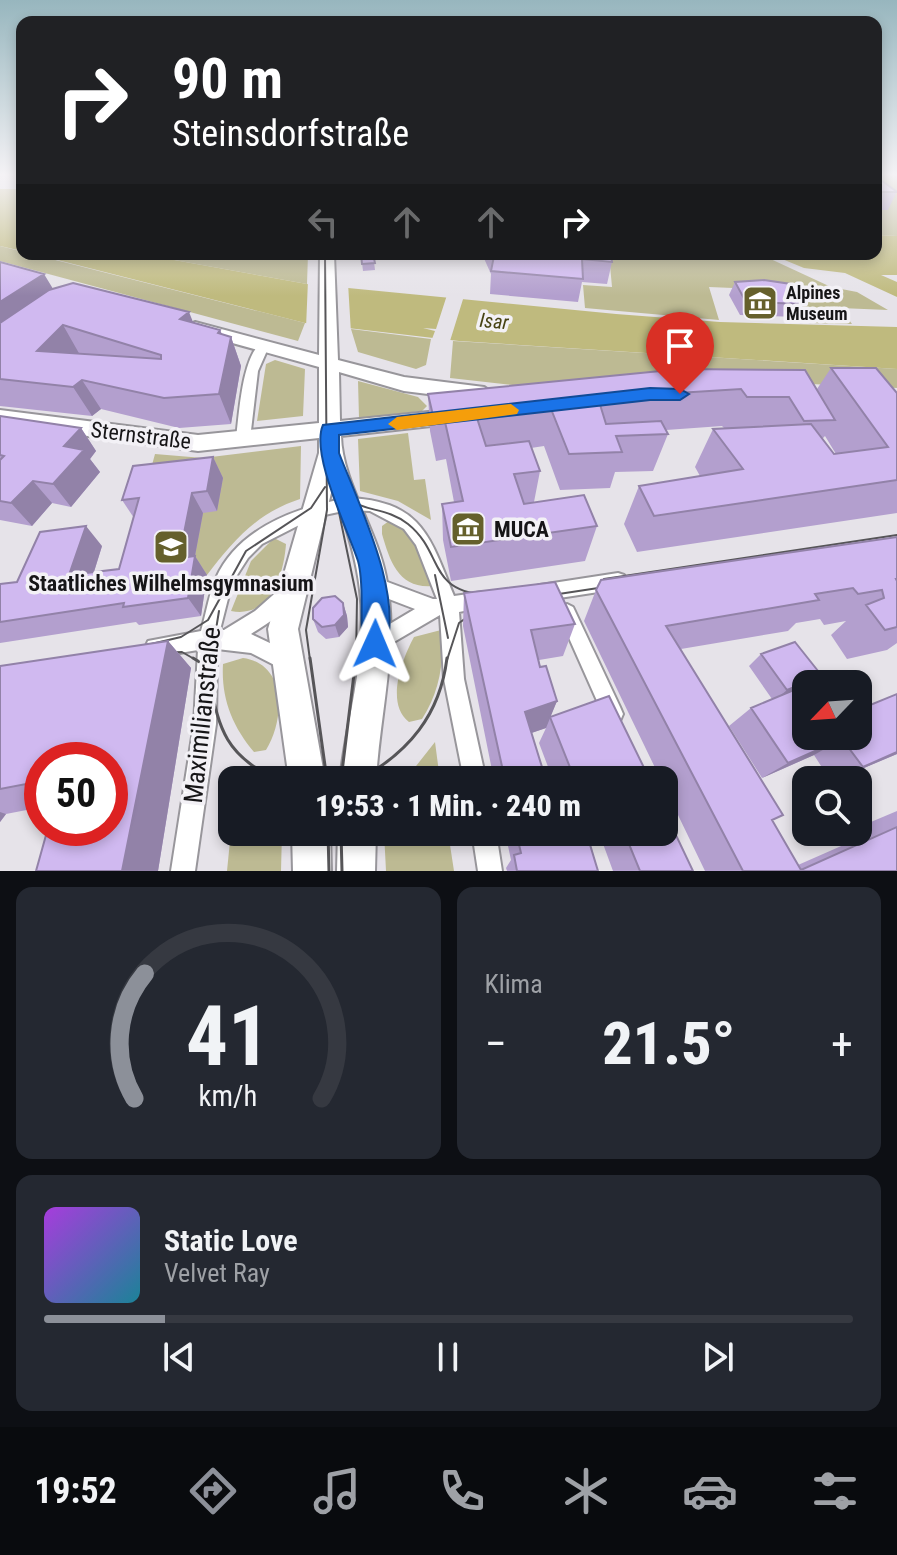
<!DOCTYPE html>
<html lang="de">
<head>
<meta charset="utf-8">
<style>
	:root { --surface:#171b24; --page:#242831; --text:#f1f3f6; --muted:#9ea1a6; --line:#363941; --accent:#8c9099 }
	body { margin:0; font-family:"Roboto Condensed",sans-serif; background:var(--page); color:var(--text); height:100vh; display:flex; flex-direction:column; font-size:30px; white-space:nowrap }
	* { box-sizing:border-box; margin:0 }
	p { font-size:26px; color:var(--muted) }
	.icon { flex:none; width:44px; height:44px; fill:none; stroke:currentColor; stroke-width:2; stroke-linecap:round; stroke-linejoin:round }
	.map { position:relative; height:871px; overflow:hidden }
	.sheet { display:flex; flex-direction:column; gap:16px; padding:16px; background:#0d0f14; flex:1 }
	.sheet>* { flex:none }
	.banner { position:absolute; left:16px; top:16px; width:866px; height:244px; border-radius:16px; box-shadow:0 4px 12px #0003; background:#202124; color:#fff; overflow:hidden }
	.needle { width:52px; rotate:245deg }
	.controls { position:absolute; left:792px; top:670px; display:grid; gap:16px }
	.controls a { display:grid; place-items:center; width:80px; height:80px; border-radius:16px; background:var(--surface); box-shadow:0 4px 12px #0003; font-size:40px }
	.speed { position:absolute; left:24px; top:742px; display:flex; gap:16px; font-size:40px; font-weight:700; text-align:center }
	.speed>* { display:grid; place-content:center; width:104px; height:104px; border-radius:50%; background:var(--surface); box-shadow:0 4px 12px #0003; line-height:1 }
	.speed .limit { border:12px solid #d22; background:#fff; color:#111 }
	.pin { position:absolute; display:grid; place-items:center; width:68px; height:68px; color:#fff; margin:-82px -34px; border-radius:50% 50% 50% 0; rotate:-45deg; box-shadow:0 0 8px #0007 }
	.pin .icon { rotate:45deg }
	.me { position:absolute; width:88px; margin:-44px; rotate:1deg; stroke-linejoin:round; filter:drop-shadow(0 0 6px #0008) }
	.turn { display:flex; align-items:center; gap:28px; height:168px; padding:0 24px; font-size:36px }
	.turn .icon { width:104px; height:104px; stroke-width:2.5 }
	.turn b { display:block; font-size:56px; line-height:68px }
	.lanes { display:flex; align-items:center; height:76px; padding:0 24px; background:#0003; justify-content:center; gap:40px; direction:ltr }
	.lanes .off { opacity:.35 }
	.big { font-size:60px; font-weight:800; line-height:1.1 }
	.sheet .widget { flex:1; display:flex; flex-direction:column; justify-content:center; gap:12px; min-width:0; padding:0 28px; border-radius:16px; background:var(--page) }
	.sheet .dial { align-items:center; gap:0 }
	.dial svg { height:208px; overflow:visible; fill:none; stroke:var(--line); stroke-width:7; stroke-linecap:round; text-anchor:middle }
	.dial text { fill:var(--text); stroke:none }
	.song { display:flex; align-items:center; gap:24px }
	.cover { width:96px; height:96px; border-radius:12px; background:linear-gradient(135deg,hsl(280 70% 55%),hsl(190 70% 35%)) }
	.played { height:8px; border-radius:4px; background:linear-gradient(90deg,var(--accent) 15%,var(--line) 15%) }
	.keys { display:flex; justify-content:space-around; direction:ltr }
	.heat { display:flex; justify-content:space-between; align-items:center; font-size:44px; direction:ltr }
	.sheet .tiles { flex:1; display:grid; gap:16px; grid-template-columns:1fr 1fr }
	.widget:last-child { grid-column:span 2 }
	.trip { position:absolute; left:218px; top:766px; width:460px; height:80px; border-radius:16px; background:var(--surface); box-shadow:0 4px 12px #0003; font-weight:800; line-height:80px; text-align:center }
	.tabs { display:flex; height:128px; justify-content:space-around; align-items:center; background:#090b0e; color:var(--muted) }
	.tabs .icon { width:56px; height:56px }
	.tabs .active { color:var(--accent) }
	.tabs b { font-size:36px; color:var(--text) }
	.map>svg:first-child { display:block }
	.green { fill:#bdba93 }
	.water { fill:#bfba7e }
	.pier { fill:#e6e3e9 }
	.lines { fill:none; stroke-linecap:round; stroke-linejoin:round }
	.minor-casing { stroke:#98969b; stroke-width:4 }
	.secondary-casing { stroke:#98969b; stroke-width:4 }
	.minor { fill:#fff; fill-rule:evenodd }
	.secondary { fill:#fff; fill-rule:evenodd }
	.tram-far1 { stroke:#565558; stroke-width:2 }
	.tram { stroke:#565558; stroke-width:3 }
	.wall { fill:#b39fce; fill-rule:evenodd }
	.shaded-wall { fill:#9282a8 }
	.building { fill:#d0b9f0; stroke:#9282a8; stroke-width:2; fill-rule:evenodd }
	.route { fill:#1a73e8; stroke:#114b97; stroke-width:2 }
	.slow { fill:#f59e0b }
	.labels { text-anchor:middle; stroke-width:7; stroke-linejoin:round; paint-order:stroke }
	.far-poi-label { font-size:18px; font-weight:bold; fill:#161517; stroke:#f3f1f6; text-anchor:start }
	.far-water-label { font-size:20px; font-style:italic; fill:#474314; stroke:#f3f1f6 }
	.street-label { font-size:22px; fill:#161517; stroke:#f3f1f6 }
	.poi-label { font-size:22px; font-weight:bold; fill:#161517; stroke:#f3f1f6; text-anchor:start }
	.near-street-label { font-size:26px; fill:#161517; stroke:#f3f1f6 }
</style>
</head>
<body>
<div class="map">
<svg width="897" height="871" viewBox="0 0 897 871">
	<rect width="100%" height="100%" fill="#e6e3e9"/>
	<path class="green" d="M876,174H897V236L876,235Z
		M0,246L305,323L298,341L0,261Z
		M141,254H308L307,284Z
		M609,254H760L831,287L857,292L888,310L840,308L852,324L807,323L785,290L709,287L719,320L585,308L583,285L612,287Z
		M351,329L431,339L426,365L416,369L358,352Z
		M453,341L897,369V388L789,383L529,387L450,378Z
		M275,360L305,369L303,416L257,421L266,364Z
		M358,381L418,397L427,406L422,411L359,418Z
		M408,433L414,480L425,479L431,520L398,501L360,491L358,439Z
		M301,446L300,499C257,513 234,540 207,575L191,577L146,487L155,454L203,458Z
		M389,521C416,528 426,562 433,586C399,589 390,562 382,534V526Z
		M274,538L286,544C284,573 271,619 231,611L251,561Z
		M441,630C445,662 439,693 422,719L409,722C385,704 402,659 414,637Z
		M243,658C287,664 285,719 266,750L254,752C232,726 221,698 223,664Z
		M435,742L440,780H405Z
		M232,821V832H282L281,871H227Z
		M384,832H448L454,871H386Z"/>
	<path class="water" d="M0,189H22V251L0,246Z
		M876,235L897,236V275H881L897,282V297L845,273L804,268L770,254H876Z
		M34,254H141L307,284L616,314L720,322L897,327V369L459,341L305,323Z"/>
	<path class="pier" d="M308,280L348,283L351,333L306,328Z
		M447,295L464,296L450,341L432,339L435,331L423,328L436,329Z"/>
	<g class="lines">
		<defs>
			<path id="minor" d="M263,342L269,346L258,371L250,439L243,444L236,439C239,416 242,353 263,342Z
				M348,498C422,501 430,537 454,596L483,592L489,594L492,600L489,606L459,612L464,679L486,780H464L444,679L440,615L375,653L368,651L365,644L368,637L415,609L368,591L365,585L368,579L374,577L433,599H437L416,545L404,529L370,511L348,510L315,517L262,544L248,558L232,583L220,630H224L255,611L281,588L287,586L293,588L296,594C288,611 267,624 251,634L293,654L296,661L293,668L286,671L251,653L217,649L216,724L195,871H171L194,724L198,650L155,657L148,655L145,648L148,641L201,631C206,614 209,594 216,578C239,527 298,507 348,498Z
				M618,573L624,575L627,581L624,587L618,589L540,601L534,599L531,593L534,587L540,585Z
				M567,604L573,607L620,707L623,714L620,721L613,724L606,721L558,613L561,607Z
				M472,832H496L502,871H478Z"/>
			<path id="secondary" d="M320,254H334L338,360L404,377L484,387L494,394L484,401L404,391L339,372L340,421L458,409L469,416L458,423L341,436C342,481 377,530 386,577C399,645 380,712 376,780H340C347,717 368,654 360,590C356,555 345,522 332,489L298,629L325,780H289L268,629L319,453V438L198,451L0,424V410L198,435L319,423V367L189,331L186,327L195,322L319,355Z
				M292,832H330L331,871H293Z
				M338,832H376L375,871H337Z"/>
		</defs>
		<use href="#minor" class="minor-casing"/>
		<use href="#secondary" class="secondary-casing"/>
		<use href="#minor" class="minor"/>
		<use href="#secondary" class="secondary"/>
		<path class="tram-far1" d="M335,470C345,520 378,500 408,524C444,553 427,590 485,595
			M336,498L357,599L356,660
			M435,575L448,638
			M604,579L897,535
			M539,597L618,585
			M147,645L181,637L208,620L246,551L311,508L325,487
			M154,653L182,652L196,660
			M211,660L219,611
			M310,660L306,630L327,510L325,254
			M447,660L459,623L483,606"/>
		<path class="tram" d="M193,658L206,666C219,723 219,752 277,780
			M310,658L327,780
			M211,678L212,658
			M341,780L356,658
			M359,780C409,752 440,715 447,658
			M328,832L329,871
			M341,832L342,871"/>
	</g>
	<path class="wall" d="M876,180L897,191L888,210H876Z
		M361,254H373L375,270L363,271Z
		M482,254H524L566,257V254H611L612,262L607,284L582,282L578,302L490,294L491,274Z
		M0,262L53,289L193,323L220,330L222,334L231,337L241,366L231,424L179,428L101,409L92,416L0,406Z
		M735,282L804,304L797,317L740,315L729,295Z
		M831,368L897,393V513L637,552L624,524L639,486L700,476L695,467L713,429L724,428L722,426L666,430L668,434L653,471L615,472L610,488L560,490L544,446L531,448L540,471L534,502L597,526L585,561L451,581L443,540L442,504L454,502L446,459L436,461L430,431L428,394L681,369L817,389ZM825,436L836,454H834L822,439Z
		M0,416L81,428L96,451L90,459L100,472L71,507L52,503L32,526L0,520Z
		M213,457L223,478L217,511L203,513L195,556L207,575L201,616L139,625L136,622L0,643V584L17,582L102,546L94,572L119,569L134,518L122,500Z
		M897,537V643L887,650L847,659L831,635L846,621L824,625L820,619L796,623L788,631L681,649L772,820L798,865L864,836L859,827L897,811V871H705L664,786V780H661L584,621L596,590Z
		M464,593L575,624L563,656L539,660L540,667L557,701L550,717L650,780H553L539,743L546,728L531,733L546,780H494L463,626Z
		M343,603L347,616L348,627L339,637L326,639L318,632L313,619Z
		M168,641L191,668L158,871H36L110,760H42V807L6,814L0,822V666Z
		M761,654L822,676L812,684H806V688L803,689L806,736L897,694V754L836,780H830L814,755L762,778L729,726L751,708L772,699L749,666Z
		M505,832H664L693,871H613L602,841L591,846L598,871H507L506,868L511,860Z"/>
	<path class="shaded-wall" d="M44,274L61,302L0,350V302Z
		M189,312L201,342L180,319Z
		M63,325L80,355L37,351Z
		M220,330L228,351L231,337L241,366L231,424L219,394L218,333Z
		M82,380L101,409L92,416L73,387Z
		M81,428L96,451L90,459L100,472L71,507L53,484L64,446Z
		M213,457L223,478L217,511L207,491Z
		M33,481L52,503L32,526L11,503Z
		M192,493L203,513L191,577L179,558Z
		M86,526L102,546L87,594L69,575Z
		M195,556L207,575L201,616L188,598Z
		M343,603L347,616L348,627L339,637L335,625Z
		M168,641L191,668L158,871H122Z
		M822,676L812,684H806V688L774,701L787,690Z
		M557,701L546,728L517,738L525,712Z
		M842,739L814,755L762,778L788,763Z
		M897,752V754L835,780L863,767Z
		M0,812L6,814L0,822Z
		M603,832H613L602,841L572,853L588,838Z"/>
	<path class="building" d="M876,180H881L897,192H876Z
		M361,254H373L375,263L362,264Z
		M493,254H524L568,257V254H611L612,262L582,259L583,279L491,271L494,256Z
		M0,262L44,274L0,302Z
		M764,280L791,284L804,304L746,302L735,282Z
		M73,283L189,312L180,319L220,330L218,333L231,337L219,394L164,398L82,380L73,387L0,379V323L49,290ZM63,325L161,355V359L37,351Z
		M831,368H876L897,393V480L654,516L639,486L743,469L713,429L811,424L834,454L888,447Z
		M681,369L805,370L835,420L804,421L789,397H747L741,389L598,398L606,424L661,421L668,434L616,436L622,452L569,454L551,409L477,418L486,446L529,441L540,471L514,474L524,504L584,495L597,526L451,547L442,504L463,501L445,422L435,424L428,394Z
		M0,416L81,428L64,446L84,450L53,484L33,481L11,503L0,501V460L4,456L0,455Z
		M213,457L207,491L192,493L179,558L195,556L188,598L123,607L124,603L0,622V584L17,582L40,532L86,526L69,575L119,569L139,498L122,500L133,466Z
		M897,537V579H896L897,581V627L885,630L866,605L884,598L882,590L858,594L853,588L815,594L819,600L666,626L783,815L772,820L801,870L897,827V871H743L596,590L601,580Z
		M555,582L575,624L531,630L540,667L546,666L557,701L525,712L546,780H505L464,593Z
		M335,596L343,603L344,615L335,625L322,627L313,619V608L322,598Z
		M168,641L122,871H36L48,828H110V760H42V781L0,789V666Z
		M795,642L822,676L787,690L761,654Z
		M801,687L806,694V736H858V710L897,694V752L863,767L842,739L788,763L751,708Z
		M609,696L650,780H575L550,717Z
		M664,810L693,871H640L624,832H664Z
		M516,832H603L588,838L598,871H517L514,855L521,853Z"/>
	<linearGradient id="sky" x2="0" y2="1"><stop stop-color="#97b6be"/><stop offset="0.59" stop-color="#f4f2f5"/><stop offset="1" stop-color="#f4f2f5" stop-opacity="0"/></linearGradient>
	<rect width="897" height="296" fill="url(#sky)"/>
	<path class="route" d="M650,388L680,389L689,394L680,400H650L339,435V453C359,505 406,599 384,653L375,657L366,653C357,631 366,589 358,561C348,530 310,454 323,425Z"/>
	<path class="slow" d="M511,404L519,410L517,414L397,430L388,424L397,417Z"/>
	<defs>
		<symbol id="museum-square" viewBox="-11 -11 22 22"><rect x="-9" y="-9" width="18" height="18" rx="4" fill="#65602c" stroke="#f3f1f6"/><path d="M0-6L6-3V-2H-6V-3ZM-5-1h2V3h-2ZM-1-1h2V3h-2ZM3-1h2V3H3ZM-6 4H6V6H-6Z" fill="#fff"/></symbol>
		<symbol id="school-square" viewBox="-11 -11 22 22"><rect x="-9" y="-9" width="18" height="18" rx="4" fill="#65602c" stroke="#f3f1f6"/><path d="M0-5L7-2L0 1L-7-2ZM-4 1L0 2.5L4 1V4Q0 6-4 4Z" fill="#fff"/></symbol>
	</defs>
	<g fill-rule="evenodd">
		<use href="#museum-square" x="740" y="283" width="40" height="40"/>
		<use href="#museum-square" x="448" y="509" width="40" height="40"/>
		<use href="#school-square" x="151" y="527" width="40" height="40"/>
	</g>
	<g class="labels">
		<g class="far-poi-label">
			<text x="786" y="299">Alpines<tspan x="786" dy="21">Museum</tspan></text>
		</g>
		<g class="far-water-label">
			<text transform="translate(494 321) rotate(5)" y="7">Isar</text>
		</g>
		<g class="street-label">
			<text transform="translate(141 435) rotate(7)" y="8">Sternstraße</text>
		</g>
		<g class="poi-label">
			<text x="494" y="537">MUCA</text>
			<text x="171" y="591" text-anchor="middle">Staatliches Wilhelmsgymnasium</text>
		</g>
		<g class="near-street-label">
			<text transform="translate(202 715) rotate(-84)" y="9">Maximilianstraße</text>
		</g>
	</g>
</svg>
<div class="controls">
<a><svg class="needle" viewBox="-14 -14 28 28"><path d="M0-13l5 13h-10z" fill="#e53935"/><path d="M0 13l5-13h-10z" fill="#9ea1a6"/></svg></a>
<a><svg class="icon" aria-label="search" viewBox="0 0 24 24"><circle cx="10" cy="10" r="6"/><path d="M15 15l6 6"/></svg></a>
</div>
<div class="speed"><div class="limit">50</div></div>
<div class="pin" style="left:680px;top:394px;background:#d93025"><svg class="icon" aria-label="arrive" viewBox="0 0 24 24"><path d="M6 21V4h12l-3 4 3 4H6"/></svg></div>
<svg class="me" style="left:375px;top:644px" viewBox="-20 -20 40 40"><path d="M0-17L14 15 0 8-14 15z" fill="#1a73e8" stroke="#fff" stroke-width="4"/></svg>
<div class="trip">19:53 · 1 Min. · 240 m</div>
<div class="banner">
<div class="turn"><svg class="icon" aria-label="right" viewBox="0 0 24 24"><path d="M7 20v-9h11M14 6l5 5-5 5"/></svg><div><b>90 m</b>Steinsdorfstraße</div></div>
<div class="lanes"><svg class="icon off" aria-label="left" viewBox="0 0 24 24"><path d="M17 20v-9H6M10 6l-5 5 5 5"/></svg><svg class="icon off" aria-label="ahead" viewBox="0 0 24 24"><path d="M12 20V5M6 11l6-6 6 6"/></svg><svg class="icon off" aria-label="ahead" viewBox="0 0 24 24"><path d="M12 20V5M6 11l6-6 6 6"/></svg><svg class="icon" aria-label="right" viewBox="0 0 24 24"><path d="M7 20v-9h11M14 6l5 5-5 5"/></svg></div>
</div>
</div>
<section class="sheet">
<div class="tiles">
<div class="widget dial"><svg viewBox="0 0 100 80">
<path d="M14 69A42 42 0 1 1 86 69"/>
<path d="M14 69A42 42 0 0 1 18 21" stroke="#8c9099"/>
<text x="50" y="56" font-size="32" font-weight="700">41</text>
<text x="50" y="72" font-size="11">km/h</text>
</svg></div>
<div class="widget"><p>Klima</p>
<div class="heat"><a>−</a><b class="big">21.5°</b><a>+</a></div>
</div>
<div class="widget">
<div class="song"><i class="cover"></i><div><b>Static Love</b><p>Velvet Ray</p></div></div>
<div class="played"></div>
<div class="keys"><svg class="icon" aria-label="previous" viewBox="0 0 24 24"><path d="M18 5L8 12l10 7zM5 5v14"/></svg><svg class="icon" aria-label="pause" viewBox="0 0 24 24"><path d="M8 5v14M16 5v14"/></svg><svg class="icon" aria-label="next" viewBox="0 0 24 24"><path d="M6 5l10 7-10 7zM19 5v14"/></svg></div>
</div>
</div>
</section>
<nav class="tabs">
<b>19:52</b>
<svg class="icon active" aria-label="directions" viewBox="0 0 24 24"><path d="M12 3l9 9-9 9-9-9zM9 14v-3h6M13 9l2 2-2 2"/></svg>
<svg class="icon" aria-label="music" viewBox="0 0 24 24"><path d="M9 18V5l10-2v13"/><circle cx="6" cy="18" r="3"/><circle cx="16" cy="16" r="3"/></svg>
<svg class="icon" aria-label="phone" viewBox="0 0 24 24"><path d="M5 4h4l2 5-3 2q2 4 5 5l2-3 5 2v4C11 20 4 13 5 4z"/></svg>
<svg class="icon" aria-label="climate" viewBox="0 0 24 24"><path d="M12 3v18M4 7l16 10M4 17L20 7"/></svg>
<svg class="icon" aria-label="car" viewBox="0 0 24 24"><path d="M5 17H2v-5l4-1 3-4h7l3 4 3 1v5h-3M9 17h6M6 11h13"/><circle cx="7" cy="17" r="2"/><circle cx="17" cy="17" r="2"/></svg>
<svg class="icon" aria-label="filters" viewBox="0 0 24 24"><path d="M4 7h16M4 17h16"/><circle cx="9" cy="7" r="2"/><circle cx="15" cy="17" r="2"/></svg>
</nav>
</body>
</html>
